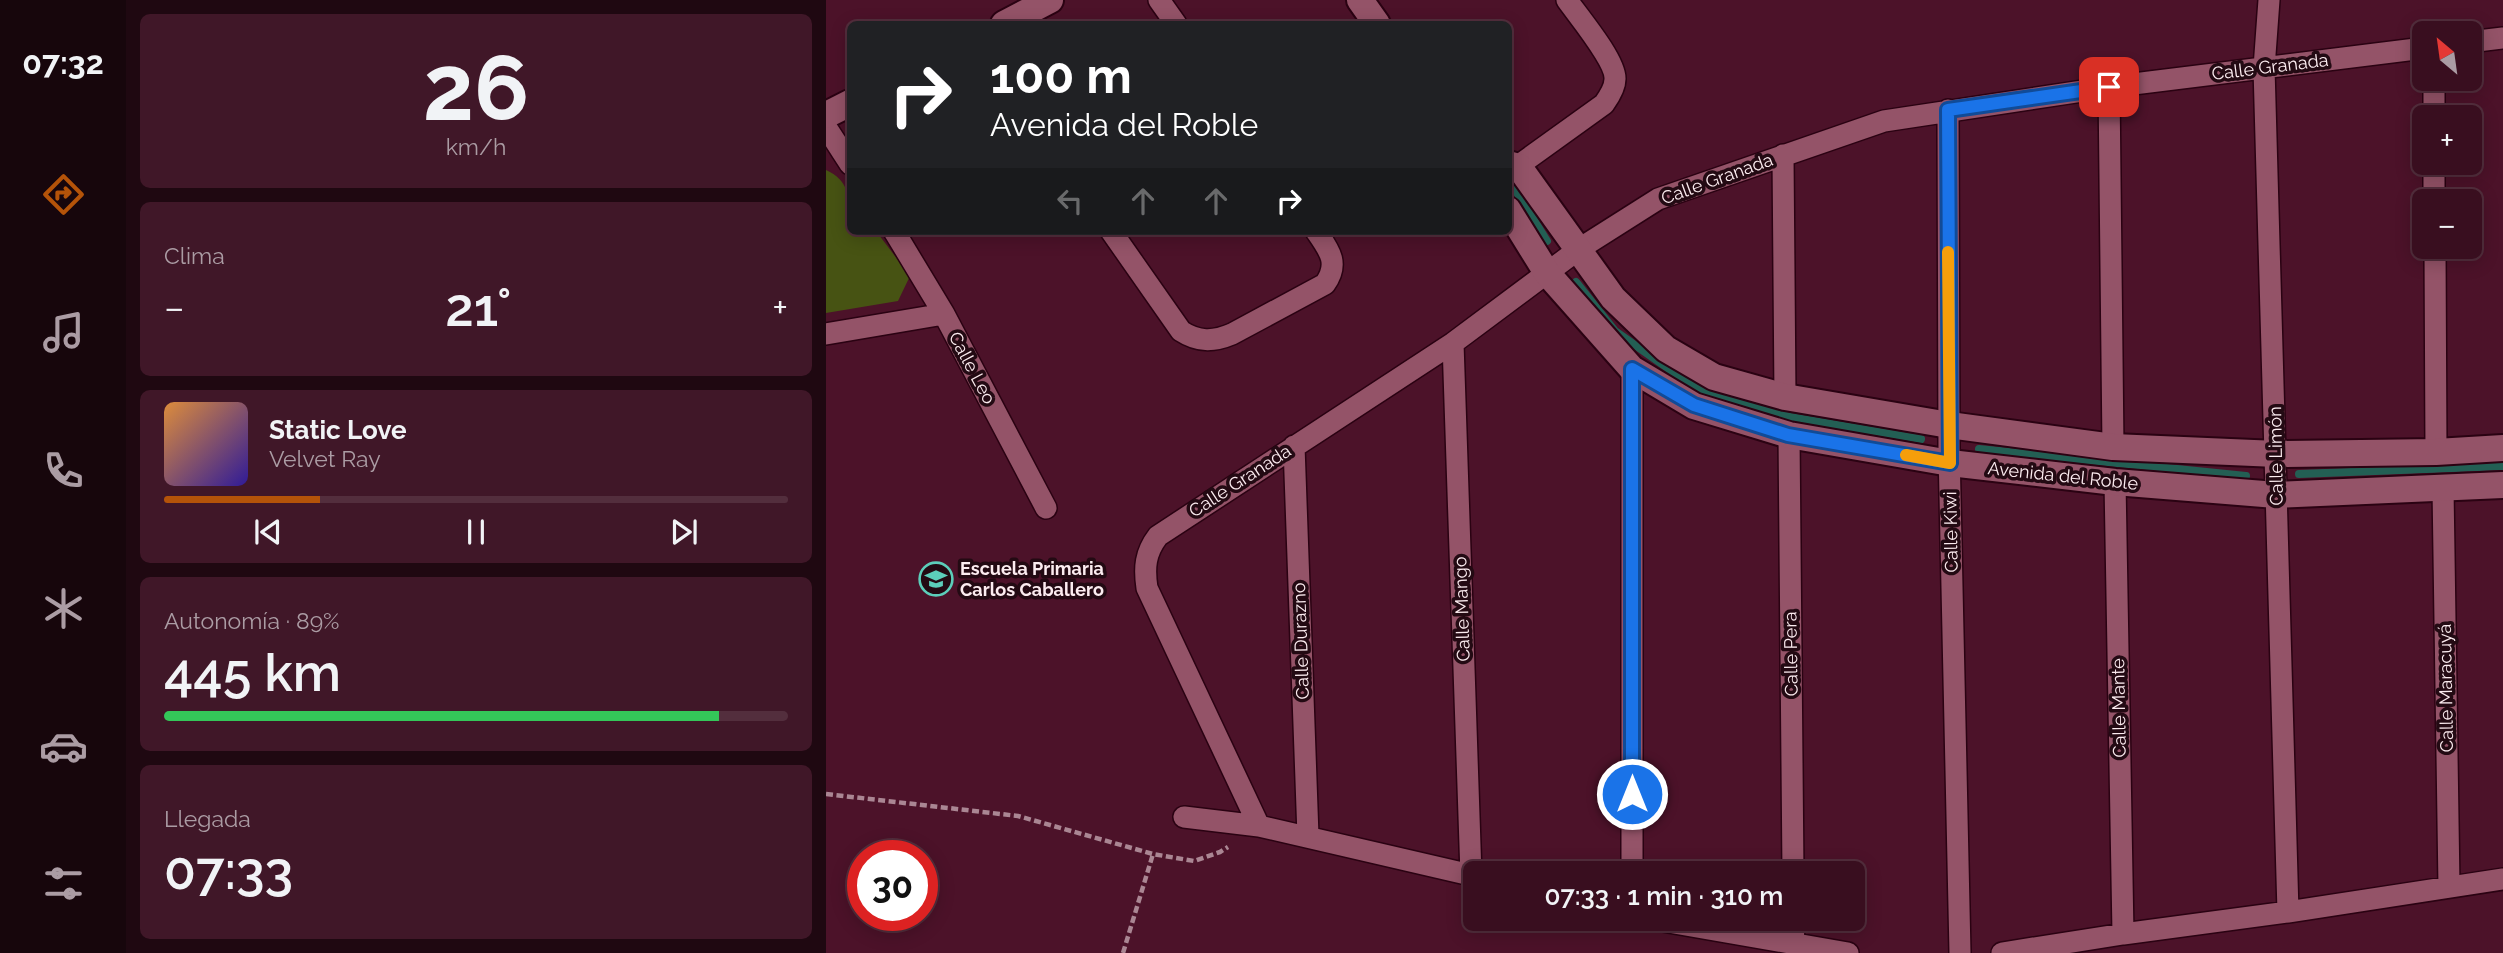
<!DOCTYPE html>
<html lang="es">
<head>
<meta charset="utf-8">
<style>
	:root { --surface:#390e1f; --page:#401728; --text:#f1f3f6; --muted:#ab9ca4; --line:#532e3d; --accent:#b45309 }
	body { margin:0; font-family:Raleway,sans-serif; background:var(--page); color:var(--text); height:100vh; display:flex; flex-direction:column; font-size:26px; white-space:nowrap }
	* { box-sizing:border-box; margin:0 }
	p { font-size:23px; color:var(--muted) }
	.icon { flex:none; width:38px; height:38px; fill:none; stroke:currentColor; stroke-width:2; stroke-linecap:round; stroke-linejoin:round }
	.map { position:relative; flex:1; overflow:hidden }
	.side { display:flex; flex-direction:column; gap:14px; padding:14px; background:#1f0811; width:700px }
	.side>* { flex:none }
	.guide { position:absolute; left:21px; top:21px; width:665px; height:214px; border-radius:10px; box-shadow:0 4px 18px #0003,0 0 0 2px var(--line); background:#202124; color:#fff; overflow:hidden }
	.needle { width:46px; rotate:331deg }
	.controls { position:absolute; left:1586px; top:21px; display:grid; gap:14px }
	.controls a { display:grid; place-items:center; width:70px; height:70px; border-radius:10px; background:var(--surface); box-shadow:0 4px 18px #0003,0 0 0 2px var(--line); font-size:35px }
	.speed { position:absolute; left:21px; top:840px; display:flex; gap:14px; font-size:35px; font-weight:700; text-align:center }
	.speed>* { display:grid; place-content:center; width:91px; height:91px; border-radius:50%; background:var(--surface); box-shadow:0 4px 18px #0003,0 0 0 2px var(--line); line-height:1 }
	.speed .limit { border:10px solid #d22; background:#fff; color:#111 }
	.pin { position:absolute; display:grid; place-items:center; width:60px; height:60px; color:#fff; margin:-30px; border-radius:14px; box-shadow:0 4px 10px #0006 }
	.me { position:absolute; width:77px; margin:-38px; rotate:0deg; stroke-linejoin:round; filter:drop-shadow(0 0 5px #0008) }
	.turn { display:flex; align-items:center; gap:24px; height:147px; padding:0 28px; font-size:32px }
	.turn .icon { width:91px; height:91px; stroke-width:2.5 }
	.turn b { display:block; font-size:49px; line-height:60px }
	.lanes { display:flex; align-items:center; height:66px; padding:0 28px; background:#0003; justify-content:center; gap:35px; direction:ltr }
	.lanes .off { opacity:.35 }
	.big { font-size:52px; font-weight:600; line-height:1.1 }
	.side .widget { flex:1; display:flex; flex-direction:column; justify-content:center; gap:10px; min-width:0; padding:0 24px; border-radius:10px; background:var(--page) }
	.side .dial { align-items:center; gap:0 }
	.dial b { font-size:91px; line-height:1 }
	.song { display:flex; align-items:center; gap:21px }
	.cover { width:84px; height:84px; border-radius:10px; background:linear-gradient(135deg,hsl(30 70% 55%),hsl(250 70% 35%)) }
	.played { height:7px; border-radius:4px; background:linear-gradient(90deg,var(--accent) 25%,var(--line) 25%) }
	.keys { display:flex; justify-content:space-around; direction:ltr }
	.heat { display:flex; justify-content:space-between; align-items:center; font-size:38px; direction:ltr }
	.charge { height:10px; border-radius:5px; background:linear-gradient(90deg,#34c759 89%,var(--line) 0) }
	.trip { position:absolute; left:637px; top:861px; width:402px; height:70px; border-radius:10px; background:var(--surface); box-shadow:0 4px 18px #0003,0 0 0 2px var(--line); font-weight:600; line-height:70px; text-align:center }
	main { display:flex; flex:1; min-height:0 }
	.tabs { display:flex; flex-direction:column; width:126px; justify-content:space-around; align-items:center; background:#17060c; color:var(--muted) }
	.tabs .icon { width:49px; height:49px }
	.tabs .active { color:var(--accent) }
	.tabs b { font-size:32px; color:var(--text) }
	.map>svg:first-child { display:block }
	.green { fill:#475313 }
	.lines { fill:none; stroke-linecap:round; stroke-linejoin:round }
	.stream { stroke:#235f54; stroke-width:8 }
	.minor-casing { stroke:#2a0212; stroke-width:24 }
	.tertiary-casing { stroke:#2a0212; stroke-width:30 }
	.path { stroke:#aa8693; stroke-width:4.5; stroke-dasharray:7 3.5; stroke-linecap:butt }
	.minor { stroke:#945368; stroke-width:21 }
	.tertiary { stroke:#945368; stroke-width:26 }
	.route-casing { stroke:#114b97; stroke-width:18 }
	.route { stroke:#1a73e8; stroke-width:12 }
	.slow { stroke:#f59e0b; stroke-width:12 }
	.labels { text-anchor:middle; stroke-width:7; stroke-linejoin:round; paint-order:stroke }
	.street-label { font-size:18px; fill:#fcecf0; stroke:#230a13 }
	.poi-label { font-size:18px; font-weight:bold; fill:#fcecf0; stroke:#230a13; text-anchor:start }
</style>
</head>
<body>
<main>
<nav class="tabs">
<b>07:32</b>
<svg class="icon active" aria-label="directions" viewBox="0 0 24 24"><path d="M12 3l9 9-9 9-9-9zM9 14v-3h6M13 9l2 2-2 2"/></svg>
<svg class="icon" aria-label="music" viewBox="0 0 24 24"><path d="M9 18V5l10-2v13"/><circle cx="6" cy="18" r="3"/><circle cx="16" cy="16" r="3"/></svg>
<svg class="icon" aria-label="phone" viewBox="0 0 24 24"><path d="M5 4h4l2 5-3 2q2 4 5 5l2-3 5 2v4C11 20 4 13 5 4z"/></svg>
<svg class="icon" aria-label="climate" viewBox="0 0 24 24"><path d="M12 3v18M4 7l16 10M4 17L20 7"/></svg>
<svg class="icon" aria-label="car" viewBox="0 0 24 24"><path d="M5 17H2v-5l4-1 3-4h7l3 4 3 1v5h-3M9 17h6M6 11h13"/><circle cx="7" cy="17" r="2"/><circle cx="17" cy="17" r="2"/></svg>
<svg class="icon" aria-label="filters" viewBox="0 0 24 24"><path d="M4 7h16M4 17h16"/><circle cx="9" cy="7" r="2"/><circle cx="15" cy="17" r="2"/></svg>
</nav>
<section class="side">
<div class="widget dial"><b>26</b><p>km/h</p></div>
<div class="widget"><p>Clima</p>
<div class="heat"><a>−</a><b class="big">21°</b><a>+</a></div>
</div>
<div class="widget">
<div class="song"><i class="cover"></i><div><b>Static Love</b><p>Velvet Ray</p></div></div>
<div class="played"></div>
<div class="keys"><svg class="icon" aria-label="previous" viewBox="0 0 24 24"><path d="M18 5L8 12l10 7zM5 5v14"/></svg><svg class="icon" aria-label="pause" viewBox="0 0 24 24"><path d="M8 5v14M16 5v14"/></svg><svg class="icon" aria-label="next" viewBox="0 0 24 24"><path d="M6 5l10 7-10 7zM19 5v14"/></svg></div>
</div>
<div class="widget"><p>Autonomía · 89%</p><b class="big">445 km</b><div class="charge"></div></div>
<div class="widget"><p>Llegada</p><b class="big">07:33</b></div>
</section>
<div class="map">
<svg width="1677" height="953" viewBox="0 0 1677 953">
	<rect width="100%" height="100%" fill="#4c1229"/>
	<path class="green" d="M0,170C27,182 24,206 24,231H50L84,276L72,301L0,313Z"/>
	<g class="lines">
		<path class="stream" d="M688,188L721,241
			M750,282L789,331L870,388L964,417L1095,439
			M1153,449L1420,476
			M1473,474L1677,466"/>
		<defs>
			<path id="minor" d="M333,0L350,24
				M1443,0L1438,68L1462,912
				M1643,42L1677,38
				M1608,79V117
				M1283,87L1287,447
				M1122,110L1123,450L1134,953
				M0,127L24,164
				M957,155L959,397
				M1608,163V201
				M682,173L778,104C783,97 789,88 789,79C790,61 753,17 741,0
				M68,231L118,314L220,508
				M285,231L355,331C372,342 387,342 406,334L499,284C514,263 503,250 490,231
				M1609,247L1610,452
				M0,334L118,314
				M627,343L645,875
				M806,369V873
				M963,435L967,873
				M468,446L482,836
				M1289,482L1297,934
				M1617,488L1623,887
				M358,817L433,826L649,876
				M433,826L321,588C318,568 319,553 332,536L627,343L753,249L832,199L1058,121L1283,87L1598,48
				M825,919L1022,953
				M967,919L968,944
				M1176,953L1297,934L1462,912L1677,879"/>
			<path id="tertiary" d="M534,0L551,24
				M178,24L224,0
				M0,115L24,103
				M682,164L693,167L787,298L840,349L888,377L959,397L1123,425L1287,447L1451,454L1610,452L1677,448
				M682,210L721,273L806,369L868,406L963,435L1124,463L1289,482L1450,495L1677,485"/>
		</defs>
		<use href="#minor" class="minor-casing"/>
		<use href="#tertiary" class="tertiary-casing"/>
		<path class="path" d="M0,794L192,816L327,854L368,861L394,852L402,847
			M297,953L327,854"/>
		<use href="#minor" class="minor"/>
		<use href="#tertiary" class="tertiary"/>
	</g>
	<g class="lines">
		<defs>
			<path id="route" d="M806,794V369L868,405L962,435L1124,463L1122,110L1283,87"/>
		</defs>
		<use href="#route" class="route-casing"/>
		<use href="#route" class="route"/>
		<path class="slow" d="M1080,455L1124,463L1122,252"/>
	</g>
	<defs>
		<symbol id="school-ring" viewBox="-11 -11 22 22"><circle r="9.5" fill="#230a13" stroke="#5cceba" stroke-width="1.5"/><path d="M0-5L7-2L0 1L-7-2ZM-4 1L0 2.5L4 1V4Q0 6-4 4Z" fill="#5cceba"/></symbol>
	</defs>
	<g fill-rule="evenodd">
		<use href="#school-ring" x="91" y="560" width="38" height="38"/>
	</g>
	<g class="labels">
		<g class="street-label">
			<text transform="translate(1444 67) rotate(-7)" y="6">Calle Granada</text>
			<text transform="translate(891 179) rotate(-20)" y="6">Calle Granada</text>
			<text transform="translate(146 368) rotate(62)" y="6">Calle Leo</text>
			<text transform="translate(1450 456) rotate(-91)" y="6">Calle Limón</text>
			<text transform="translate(1237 476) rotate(6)" y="6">Avenida del Roble</text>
			<text transform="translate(414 481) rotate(-33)" y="6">Calle Granada</text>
			<text transform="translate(1125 532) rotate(-91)" y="6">Calle Kiwi</text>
			<text transform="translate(636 609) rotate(-92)" y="6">Calle Mango</text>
			<text transform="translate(475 641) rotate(-92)" y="6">Calle Durazno</text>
			<text transform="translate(965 654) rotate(-91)" y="6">Calle Pera</text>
			<text transform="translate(1620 688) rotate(-91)" y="6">Calle Maracuyá</text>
			<text transform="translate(1293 708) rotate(-91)" y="6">Calle Mante</text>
		</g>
		<g class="poi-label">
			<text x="134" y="575">Escuela Primaria<tspan x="134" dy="21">Carlos Caballero</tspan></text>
		</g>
	</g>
</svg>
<div class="controls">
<a><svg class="needle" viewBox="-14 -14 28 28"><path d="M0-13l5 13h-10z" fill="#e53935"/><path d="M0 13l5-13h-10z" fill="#ab9ca4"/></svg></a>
<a>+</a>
<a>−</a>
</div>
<div class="speed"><div class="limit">30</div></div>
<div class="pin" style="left:1283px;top:87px;background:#d93025"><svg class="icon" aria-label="arrive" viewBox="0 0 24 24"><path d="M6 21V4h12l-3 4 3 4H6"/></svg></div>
<svg class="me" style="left:806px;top:794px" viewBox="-20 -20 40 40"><circle r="17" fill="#1a73e8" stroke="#fff" stroke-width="3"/><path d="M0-11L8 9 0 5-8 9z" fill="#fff"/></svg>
<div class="trip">07:33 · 1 min · 310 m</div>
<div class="guide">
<div class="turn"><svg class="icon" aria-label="right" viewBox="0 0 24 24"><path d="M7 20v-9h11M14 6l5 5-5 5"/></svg><div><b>100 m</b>Avenida del Roble</div></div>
<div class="lanes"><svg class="icon off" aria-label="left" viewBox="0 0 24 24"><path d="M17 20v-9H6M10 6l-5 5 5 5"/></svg><svg class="icon off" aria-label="ahead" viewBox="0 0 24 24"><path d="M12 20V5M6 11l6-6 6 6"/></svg><svg class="icon off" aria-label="ahead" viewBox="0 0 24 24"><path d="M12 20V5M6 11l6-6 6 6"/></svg><svg class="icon" aria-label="right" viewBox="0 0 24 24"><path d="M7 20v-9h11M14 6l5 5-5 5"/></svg></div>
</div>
</div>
</main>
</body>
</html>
